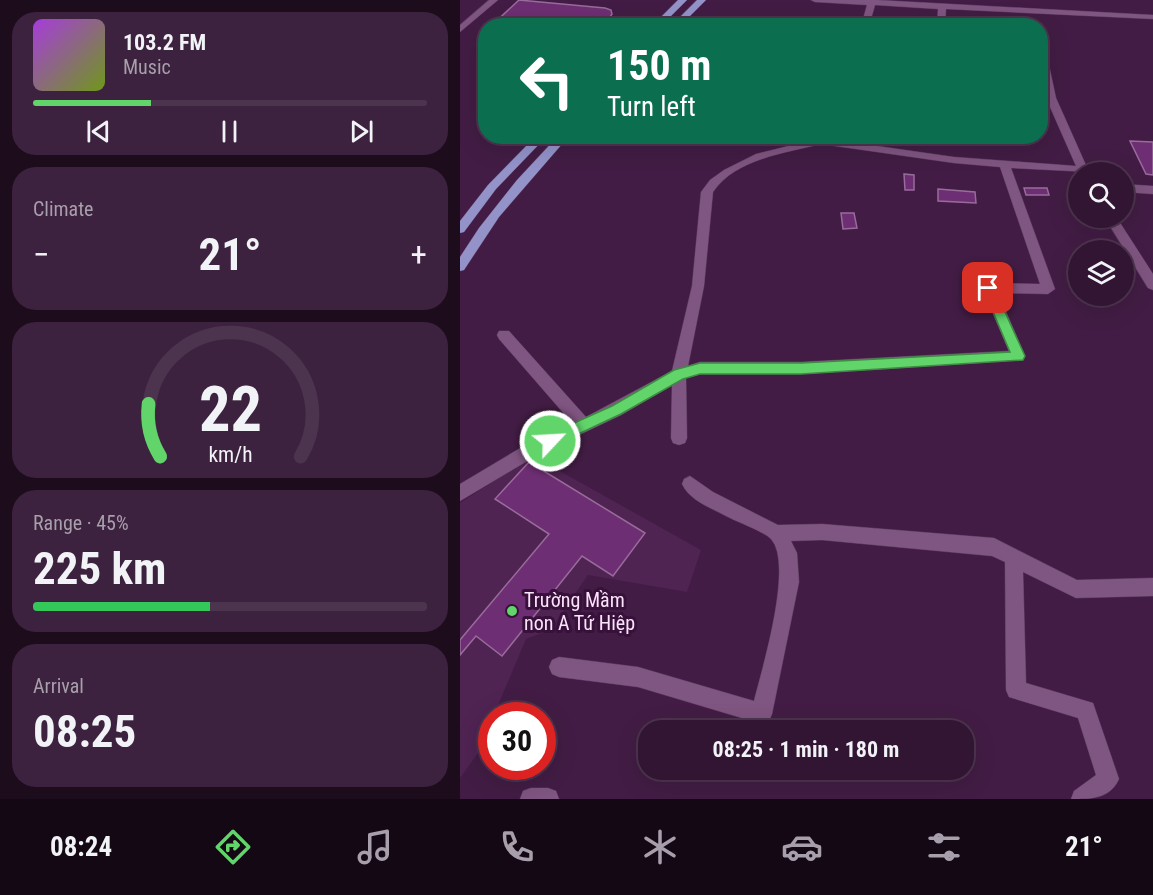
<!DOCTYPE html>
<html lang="en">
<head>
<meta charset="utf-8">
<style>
	:root { --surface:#321533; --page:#3d223f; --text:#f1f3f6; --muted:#a89fac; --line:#4d344e; --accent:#61d46a }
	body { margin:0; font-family:"Roboto Condensed",sans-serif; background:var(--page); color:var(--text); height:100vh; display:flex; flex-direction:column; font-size:22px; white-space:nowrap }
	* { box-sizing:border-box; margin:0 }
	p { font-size:20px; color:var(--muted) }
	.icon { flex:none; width:33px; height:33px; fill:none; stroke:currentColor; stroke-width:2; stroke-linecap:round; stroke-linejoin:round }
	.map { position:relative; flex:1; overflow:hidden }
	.drawer { display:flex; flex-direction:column; gap:12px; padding:12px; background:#1c0c1c; width:460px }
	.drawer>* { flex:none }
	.top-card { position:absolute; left:18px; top:18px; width:570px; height:126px; border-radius:24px; box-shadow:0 6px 24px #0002,0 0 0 2px var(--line); background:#0b6e4f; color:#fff; overflow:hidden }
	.fabs { position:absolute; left:608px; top:162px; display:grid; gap:12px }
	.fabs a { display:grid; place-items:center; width:66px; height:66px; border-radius:50%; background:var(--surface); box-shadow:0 6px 24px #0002,0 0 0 2px var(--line); font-size:30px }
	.speed { position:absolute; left:18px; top:702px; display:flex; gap:12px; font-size:30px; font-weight:700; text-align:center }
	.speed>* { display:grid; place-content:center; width:78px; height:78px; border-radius:50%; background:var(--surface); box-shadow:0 6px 24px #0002,0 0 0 2px var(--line); line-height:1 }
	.speed .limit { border:9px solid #d22; background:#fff; color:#111 }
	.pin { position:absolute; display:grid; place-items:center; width:51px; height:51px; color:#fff; margin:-26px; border-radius:12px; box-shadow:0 3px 9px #0006 }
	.me { position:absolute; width:66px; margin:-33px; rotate:65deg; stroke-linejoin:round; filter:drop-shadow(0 0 4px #0008) }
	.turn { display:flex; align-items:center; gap:21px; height:126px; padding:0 30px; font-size:27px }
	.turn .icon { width:78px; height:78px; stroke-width:2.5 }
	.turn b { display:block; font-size:42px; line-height:51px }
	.big { font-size:45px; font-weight:700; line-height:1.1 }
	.drawer .tile { flex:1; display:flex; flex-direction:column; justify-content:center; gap:9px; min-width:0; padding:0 21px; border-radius:24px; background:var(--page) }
	.drawer .dial { align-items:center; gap:0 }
	.dial svg { height:156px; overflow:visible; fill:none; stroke:var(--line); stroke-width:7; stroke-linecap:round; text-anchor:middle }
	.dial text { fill:var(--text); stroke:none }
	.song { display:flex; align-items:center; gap:18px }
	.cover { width:72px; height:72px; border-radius:9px; background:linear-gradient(135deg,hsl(280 70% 55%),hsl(80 70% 35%)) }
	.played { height:6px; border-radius:3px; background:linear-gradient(90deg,var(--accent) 30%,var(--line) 30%) }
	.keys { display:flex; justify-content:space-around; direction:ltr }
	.heat { display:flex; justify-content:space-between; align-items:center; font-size:33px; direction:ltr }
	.charge { height:9px; border-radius:4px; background:linear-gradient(90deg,#34c759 45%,var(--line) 0) }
	.trip { position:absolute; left:178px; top:720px; width:336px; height:60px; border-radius:24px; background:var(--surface); box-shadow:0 6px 24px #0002,0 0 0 2px var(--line); font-weight:700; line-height:60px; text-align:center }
	.tab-bar { display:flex; height:96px; justify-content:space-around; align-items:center; background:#140814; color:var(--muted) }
	.tab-bar .icon { width:42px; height:42px }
	.tab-bar .on { color:var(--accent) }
	.tab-bar b { font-size:27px; color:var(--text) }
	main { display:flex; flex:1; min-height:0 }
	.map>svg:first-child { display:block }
	.built { fill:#4f2352 }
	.building { fill:#6e2e73; stroke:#986c9a; stroke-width:1.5 }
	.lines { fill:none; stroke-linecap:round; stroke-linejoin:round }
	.minor-casing { stroke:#5a395c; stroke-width:1 }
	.major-casing { stroke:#5a395c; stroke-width:1 }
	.minor { fill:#7f5581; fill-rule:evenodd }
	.major { fill:#9393ca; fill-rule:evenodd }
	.route { fill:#61d46a; stroke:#3f8a45; stroke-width:1.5 }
	.poi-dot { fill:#61d46a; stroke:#37113a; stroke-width:2 }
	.labels { text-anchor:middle; stroke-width:6; stroke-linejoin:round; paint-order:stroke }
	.near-poi-label { font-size:20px; fill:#fce3fc; stroke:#37113a; text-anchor:start }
</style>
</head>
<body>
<main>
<section class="drawer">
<div class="tile">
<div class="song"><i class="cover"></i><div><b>103.2 FM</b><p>Music</p></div></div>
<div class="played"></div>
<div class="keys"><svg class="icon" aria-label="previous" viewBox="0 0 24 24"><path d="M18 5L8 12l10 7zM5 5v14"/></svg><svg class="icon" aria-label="pause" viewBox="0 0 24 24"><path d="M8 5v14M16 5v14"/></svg><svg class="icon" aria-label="next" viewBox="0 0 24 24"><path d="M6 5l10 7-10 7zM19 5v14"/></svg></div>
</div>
<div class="tile"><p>Climate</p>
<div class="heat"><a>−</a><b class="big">21°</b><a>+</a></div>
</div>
<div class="tile dial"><svg viewBox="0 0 100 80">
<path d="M14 69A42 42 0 1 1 86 69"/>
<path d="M14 69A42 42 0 0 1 8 42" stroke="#61d46a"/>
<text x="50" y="56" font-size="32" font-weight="700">22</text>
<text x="50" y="72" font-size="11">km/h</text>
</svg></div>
<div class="tile"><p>Range · 45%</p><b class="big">225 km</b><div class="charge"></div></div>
<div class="tile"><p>Arrival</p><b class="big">08:25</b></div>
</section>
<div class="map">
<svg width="693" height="799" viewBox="0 0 693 799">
	<rect width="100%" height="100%" fill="#421c44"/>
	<path class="built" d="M73,456L241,550L227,592L128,575L90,630L66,639L34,715L32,716L31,723L21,749L0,778V503Z"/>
	<path class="building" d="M59,0L145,8L151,10L152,14L144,26H112L115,22L67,17L59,26H31Z
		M670,141L693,142V175L686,174Z
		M444,174L454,175V190H445Z
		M564,188H587L589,195H566Z
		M478,189L515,192L516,203L478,201Z
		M381,213H394L397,228L383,229Z
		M69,462L185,533L153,576L122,556L42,656L16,636L0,655V640L89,534L35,499Z"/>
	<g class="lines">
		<defs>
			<path id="minor" d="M29,0H38L0,32V25Z
				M351,0H417L693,15V19L486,9L485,26H477L478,9L415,5L409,26H401L407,5L355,2Z
				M580,40L584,42L596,98L629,172L551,168L595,289L588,294L538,293L565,356L563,360L341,374H240L226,378L227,438L225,443L219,445L213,443L211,438L212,385L161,415L79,454L0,501V484L67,444L112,423L39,339L37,335L39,331H49L126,417L212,371L232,286L241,192L250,180L264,170L296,154L361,138L494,157L616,166L586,98L580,68ZM361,144L494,163L540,167L580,284L529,283L522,288L549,351L341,362H240L228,366L244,286L253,192C275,159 325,153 361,144Z
				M663,184L693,186V194L663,192Z
				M645,218H657L693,274V290L688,288Z
				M230,476L253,492L318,525L362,524L534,538L617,580L693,578V596L616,598L563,572L566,683L633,703L659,779C650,799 631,799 611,799L614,791L636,775L618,718L549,697L546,690L545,562L532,556L362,540L331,541L337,553L339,582L312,714L309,721L302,724L178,687L99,677L92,674L89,667L92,660L99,657L178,667L294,701C302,669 334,564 311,539C303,531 277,522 266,516C251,508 229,500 222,484L224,479Z
				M71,788H88L96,791L99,799H60L63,791Z"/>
			<path id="major" d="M218,0H227L201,26H192Z
				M237,0H246L220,26H211Z
				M76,136H87L36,189L4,232L0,233V221L28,185Z
				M98,136H109L39,217L4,270L0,271V257L19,228L57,180Z"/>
		</defs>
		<use href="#minor" class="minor-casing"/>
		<use href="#major" class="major-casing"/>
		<use href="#minor" class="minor"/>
		<use href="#major" class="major"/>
	</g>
	<path class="route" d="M528,284L534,288L565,356L563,360L341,374H240L223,379L161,414L95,445L90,447L85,445L83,441L85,436L152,406L214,370L240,363H341L550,352L523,288Z"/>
	<circle class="poi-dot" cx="52" cy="611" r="6"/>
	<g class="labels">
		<g class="near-poi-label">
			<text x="64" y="607">Trường Mầm<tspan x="64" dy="23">non A Tứ Hiệp</tspan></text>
		</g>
	</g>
</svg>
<div class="fabs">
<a><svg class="icon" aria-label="search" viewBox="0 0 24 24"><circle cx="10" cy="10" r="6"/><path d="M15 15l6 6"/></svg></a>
<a><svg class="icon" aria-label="layers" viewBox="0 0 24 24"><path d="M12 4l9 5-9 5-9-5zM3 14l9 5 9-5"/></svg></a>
</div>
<div class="speed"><div class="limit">30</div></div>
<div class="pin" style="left:528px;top:288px;background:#d93025"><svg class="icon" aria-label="arrive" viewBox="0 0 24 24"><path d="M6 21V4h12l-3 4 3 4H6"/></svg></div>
<svg class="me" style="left:90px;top:441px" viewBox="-20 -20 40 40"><circle r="17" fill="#61d46a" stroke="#fff" stroke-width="3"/><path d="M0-11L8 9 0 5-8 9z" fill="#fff"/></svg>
<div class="trip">08:25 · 1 min · 180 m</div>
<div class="top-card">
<div class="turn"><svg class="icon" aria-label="left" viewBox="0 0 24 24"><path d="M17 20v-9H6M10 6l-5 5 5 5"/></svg><div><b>150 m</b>Turn left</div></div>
</div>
</div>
</main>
<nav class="tab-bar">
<b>08:24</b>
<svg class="icon on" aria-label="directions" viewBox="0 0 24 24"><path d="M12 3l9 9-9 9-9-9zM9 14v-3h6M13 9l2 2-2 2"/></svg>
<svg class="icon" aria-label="music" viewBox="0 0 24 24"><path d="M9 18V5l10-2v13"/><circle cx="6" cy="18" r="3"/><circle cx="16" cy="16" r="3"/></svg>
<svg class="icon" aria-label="phone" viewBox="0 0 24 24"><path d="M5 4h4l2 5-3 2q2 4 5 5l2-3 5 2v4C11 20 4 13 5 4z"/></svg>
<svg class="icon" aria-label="climate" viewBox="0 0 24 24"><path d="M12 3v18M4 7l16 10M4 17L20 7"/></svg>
<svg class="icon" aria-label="car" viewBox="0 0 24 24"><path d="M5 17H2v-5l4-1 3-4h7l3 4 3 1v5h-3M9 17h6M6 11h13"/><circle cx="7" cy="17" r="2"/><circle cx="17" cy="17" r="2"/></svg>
<svg class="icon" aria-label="filters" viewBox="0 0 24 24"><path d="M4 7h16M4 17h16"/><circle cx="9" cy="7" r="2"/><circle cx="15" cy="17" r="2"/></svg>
<b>21°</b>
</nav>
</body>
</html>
